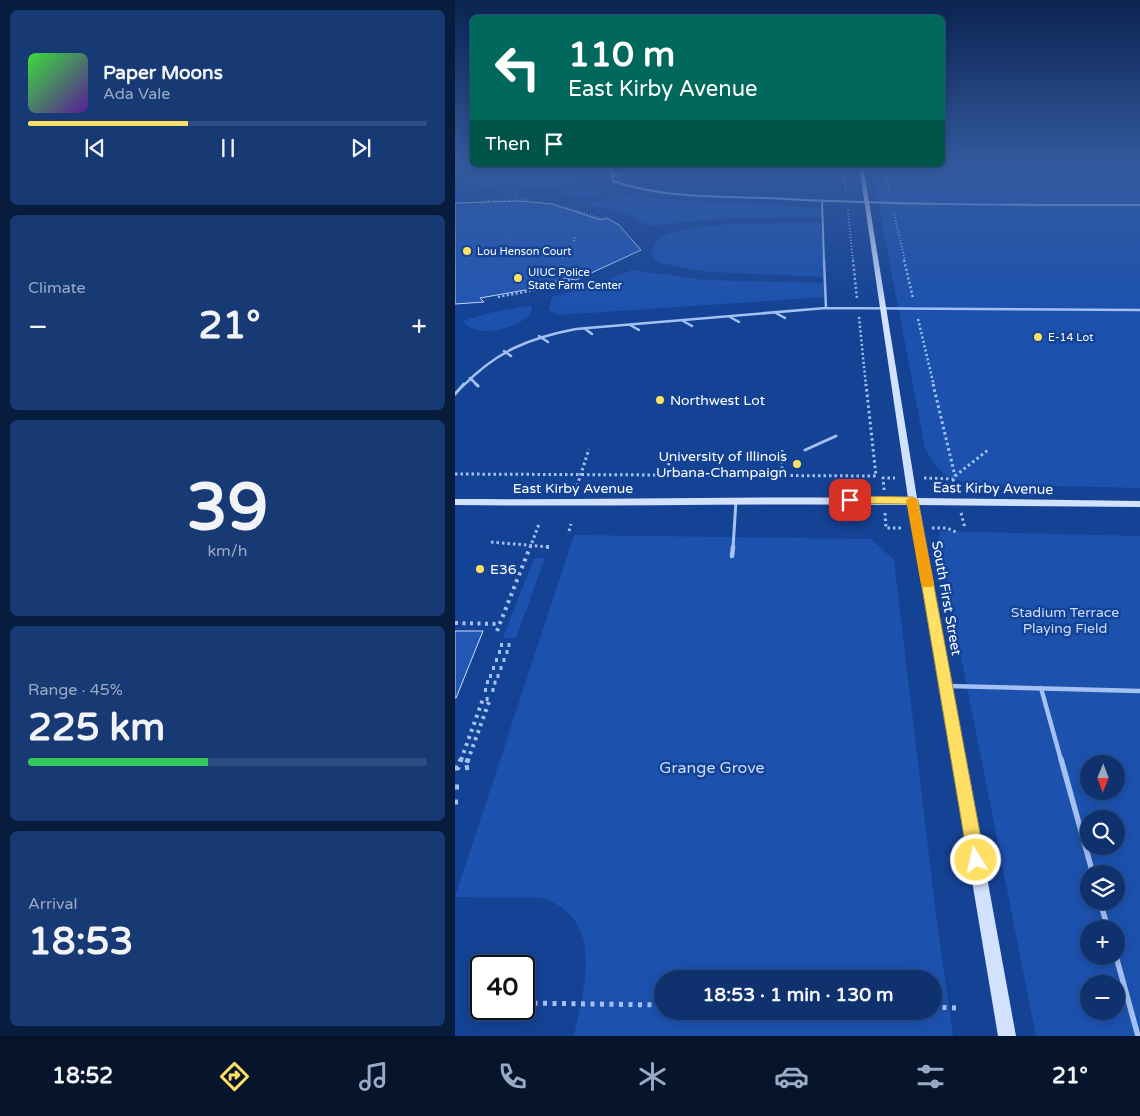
<!DOCTYPE html>
<html lang="en">
<head>
<meta charset="utf-8">
<style>
	:root { --surface:#0f326f; --page:#183a74; --text:#f1f3f6; --muted:#9baac3; --line:#2f4d82; --accent:#ffdf64 }
	body { margin:0; font-family:"Varela Round",sans-serif; background:var(--page); color:var(--text); height:100vh; display:flex; flex-direction:column; font-size:19px; white-space:nowrap }
	* { box-sizing:border-box; margin:0 }
	p { font-size:16px; color:var(--muted) }
	.icon { flex:none; width:28px; height:28px; fill:none; stroke:currentColor; stroke-width:2; stroke-linecap:round; stroke-linejoin:round }
	.map { position:relative; flex:1; overflow:hidden }
	.drawer { display:flex; flex-direction:column; gap:10px; padding:10px; background:#081c3d; width:455px }
	.drawer>* { flex:none }
	.guide { position:absolute; left:15px; top:15px; width:475px; height:152px; border-radius:8px; box-shadow:0 2px 12px #0003,0 0 0 1px var(--line); background:#00695c; color:#fff; overflow:hidden }
	.needle { width:32px; rotate:181deg }
	.fabs { position:absolute; left:625px; top:755px; display:grid; gap:10px }
	.fabs a { display:grid; place-items:center; width:45px; height:45px; border-radius:50%; background:var(--surface); box-shadow:0 2px 12px #0003,0 0 0 1px var(--line); font-size:25px }
	.speed { position:absolute; left:15px; top:955px; display:flex; gap:10px; font-size:25px; font-weight:700; text-align:center }
	.speed>* { display:grid; place-content:center; width:65px; height:65px; border-radius:50%; background:var(--surface); box-shadow:0 2px 12px #0003,0 0 0 1px var(--line); line-height:1 }
	.speed .limit { border:2px solid #111; border-radius:8px; background:#fff; color:#111 }
	.pin { position:absolute; display:grid; place-items:center; width:42px; height:42px; color:#fff; margin:-21px; border-radius:10px; box-shadow:0 2px 8px #0006 }
	.me { position:absolute; width:55px; margin:-28px; rotate:350deg; stroke-linejoin:round; filter:drop-shadow(0 0 4px #0008) }
	.turn { display:flex; align-items:center; gap:18px; height:105px; padding:0 15px; font-size:22px }
	.turn .icon { width:65px; height:65px; stroke-width:2.5 }
	.turn b { display:block; font-size:35px; line-height:42px }
	.then { display:flex; align-items:center; height:48px; padding:0 15px; background:#0003; gap:10px; font-size:19px }
	.big { font-size:38px; font-weight:800; line-height:1.1 }
	.drawer .tile { flex:1; display:flex; flex-direction:column; justify-content:center; gap:8px; min-width:0; padding:0 18px; border-radius:8px; background:var(--page) }
	.drawer .dial { align-items:center; gap:0 }
	.dial b { font-size:65px; line-height:1 }
	.song { display:flex; align-items:center; gap:15px }
	.cover { width:60px; height:60px; border-radius:8px; background:linear-gradient(135deg,hsl(120 70% 55%),hsl(270 70% 35%)) }
	.played { height:5px; border-radius:2px; background:linear-gradient(90deg,var(--accent) 40%,var(--line) 40%) }
	.keys { display:flex; justify-content:space-around; direction:ltr }
	.heat { display:flex; justify-content:space-between; align-items:center; font-size:28px; direction:ltr }
	.charge { height:8px; border-radius:4px; background:linear-gradient(90deg,#34c759 45%,var(--line) 0) }
	.trip { position:absolute; left:199px; top:970px; width:288px; height:50px; border-radius:25px; background:var(--surface); box-shadow:0 2px 12px #0003,0 0 0 1px var(--line); font-weight:800; line-height:50px; text-align:center }
	.dock { display:flex; height:80px; justify-content:space-around; align-items:center; background:#06142c; color:var(--muted) }
	.dock .icon { width:35px; height:35px }
	.dock .on { color:var(--accent) }
	.dock b { font-size:22px; color:var(--text) }
	main { display:flex; flex:1; min-height:0 }
	.map>svg:first-child { display:block }
	.green { fill:#1c52ae; fill-rule:evenodd }
	.building { fill:#2257b3; stroke:#cbddfc }
	.lines { fill:none; stroke-linecap:round; stroke-linejoin:round }
	.path-far4 { stroke:#a4c1f2; stroke-width:2; stroke-dasharray:1 2; stroke-linecap:butt }
	.path-far3 { stroke:#a4c1f2; stroke-width:2.5; stroke-dasharray:2 2.5; stroke-linecap:butt }
	.path-far2 { stroke:#a4c1f2; stroke-width:3; stroke-dasharray:2.5 3; stroke-linecap:butt }
	.path-far1 { stroke:#a4c1f2; stroke-width:4; stroke-dasharray:3 4.5; stroke-linecap:butt }
	.path { stroke:#a4c1f2; stroke-width:5; stroke-dasharray:4 5.5; stroke-linecap:butt }
	.lane-far4 { stroke:#a4c1f2; stroke-width:2 }
	.lane-far3 { stroke:#a4c1f2; stroke-width:2.5 }
	.lane-far2 { stroke:#a4c1f2; stroke-width:3 }
	.lane-far1 { stroke:#a4c1f2; stroke-width:4.5 }
	.lane { stroke:#a4c1f2; stroke-width:5.5 }
	.secondary { fill:#d2e1fc; fill-rule:evenodd }
	.route { fill:#ffdf64; stroke:#a69141 }
	.slow { fill:#f59e0b }
	.poi-dot { fill:#ffdf64; stroke:#144294; stroke-width:2 }
	.labels { text-anchor:middle; stroke-width:5; stroke-linejoin:round; paint-order:stroke }
	.far-poi-label { font-size:11px; fill:#fff; stroke:#144294; text-anchor:start }
	.poi-label { font-size:14px; fill:#fff; stroke:#144294; text-anchor:start }
	.street-label { font-size:14px; fill:#fff; stroke:#144294 }
	.park-label { font-size:14px; fill:#cbddfc; stroke:#144294 }
	.near-park-label { font-size:16px; fill:#cbddfc; stroke:#144294 }
</style>
</head>
<body>
<main>
<section class="drawer">
<div class="tile">
<div class="song"><i class="cover"></i><div><b>Paper Moons</b><p>Ada Vale</p></div></div>
<div class="played"></div>
<div class="keys"><svg class="icon" aria-label="previous" viewBox="0 0 24 24"><path d="M18 5L8 12l10 7zM5 5v14"/></svg><svg class="icon" aria-label="pause" viewBox="0 0 24 24"><path d="M8 5v14M16 5v14"/></svg><svg class="icon" aria-label="next" viewBox="0 0 24 24"><path d="M6 5l10 7-10 7zM19 5v14"/></svg></div>
</div>
<div class="tile"><p>Climate</p>
<div class="heat"><a>−</a><b class="big">21°</b><a>+</a></div>
</div>
<div class="tile dial"><b>39</b><p>km/h</p></div>
<div class="tile"><p>Range · 45%</p><b class="big">225 km</b><div class="charge"></div></div>
<div class="tile"><p>Arrival</p><b class="big">18:53</b></div>
</section>
<div class="map">
<svg width="685" height="1036" viewBox="0 0 685 1036">
	<rect width="100%" height="100%" fill="#144294"/>
	<path class="green" d="M26,165H134L129,178C112,190 31,196 15,183C13,182 12,178 11,177Z
		M416,165H685V488L518,484C490,478 483,473 470,448Z
		M121,188H138L146,193L124,199L106,192Z
		M172,197L367,208V217L260,219L193,226L170,213L131,204L150,198Z
		M307,223H368L370,277L254,272L214,265L202,262L197,256C197,249 199,243 205,238C223,225 283,224 307,223Z
		M177,270L250,280L370,283L371,297L104,315L94,310L97,297L137,286Z
		M76,305L77,311C67,328 21,341 8,321L34,313Z
		M485,531L685,536V1036H581L484,545ZM634,764H661V791H634ZM634,819H661V846H634ZM634,874H661V901H634ZM634,929H661V956H634ZM634,984H661V1011H634Z
		M119,535L416,539L439,560L480,907L498,1036H119C129,986 151,921 88,898L0,897ZM208,979H478V1011H208Z
		M79,558H90L61,638H48Z"/>
	<path class="building" d="M65,201L98,204L145,220L152,218L164,225L186,250L121,280L111,278L76,289L25,298L29,302L0,304V203Z
		M0,631H28L1,698H0Z"/>
	<g class="lines">
		<path class="path-far4" d="M388,165L391,192
			M428,165L435,193
			M33,201L34,198
			M39,201L40,198
			M43,201L45,198
			M49,201L51,198
			M54,201L56,198
			M58,201L61,198
			M64,201L67,198
			M68,202L72,198
			M112,208L148,219
			M393,210L398,261
			M439,214L450,261
			M119,241L120,236
			M107,258L113,252"/>
		<path class="path-far3" d="M398,260L402,299
			M449,260L458,298
			M43,297L89,288L116,279
			M404,317L411,386
			M463,319L479,386"/>
		<path class="path-far2" d="M478,384L500,476
			M327,450V477
			M0,474L421,476L411,384
			M211,476L217,450
			M500,476L533,450
			M469,478L498,479
			M498,479L501,490
			M122,486L134,449
			M429,490L428,478H440
			M430,513L431,528H448
			M506,513L510,528
			M477,528H492L503,533
			M114,531L116,524
			M36,542L94,547
			M75,548L84,524"/>
		<path class="path-far1" d="M92,547H94
			M0,623L45,624
			M42,631L75,547
			M45,645H59
			M43,652H57
			M40,660H53
			M37,668H51
			M34,676H48
			M31,682L45,683
			M29,690H43
			M6,760L28,699H35L13,760"/>
		<path class="path" d="M13,759L10,768L15,767
			M0,768H3L6,759
			M0,787H8
			M0,802H3
			M69,1003L208,1005
			M478,1007L503,1008"/>
		<path class="lane-far4" d="M156,165L158,181C206,198 260,196 311,198C436,205 560,205 685,205
			M0,170L9,165
			M156,176L167,174
			M367,201L369,261"/>
		<path class="lane-far3" d="M369,260L371,308
			M319,312L330,318
			M275,317L284,322
			M228,321L237,326
			M175,325L184,330
			M129,328L137,334
			M84,336L93,342
			M49,351L56,356
			M15,378L23,386
			M8,386C42,351 74,338 121,329L371,308L685,310"/>
		<path class="lane-far2" d="M21,384L23,386
			M0,394L9,384
			M350,450L381,436
			M278,548L281,501"/>
		<path class="lane-far1" d="M277,556L278,547
			M493,686L685,691
			M586,688L606,760"/>
		<path class="lane" d="M606,759L638,874
			M645,901L653,929
			M661,956L683,1036"/>
		<path class="secondary" d="M404,165H408L462,498L685,501V507L464,505L561,1036H543L454,505C302,503 151,507 0,505V499C151,500 302,496 453,498Z"/>
	</g>
	<linearGradient id="sky" x2="0" y2="1"><stop stop-color="#0b2451"/><stop offset="0.53" stop-color="#345a9f"/><stop offset="1" stop-color="#345a9f" stop-opacity="0"/></linearGradient>
	<rect width="685" height="310" fill="url(#sky)"/>
	<path class="route" d="M395,496L458,497L463,500L530,860L527,866L521,868L515,866L513,860L453,504L391,503L389,500L391,498Z"/>
	<path class="slow" d="M457,497L462,500L479,584L477,587H468L466,584L451,500Z"/>
	<g class="poi-dot">
		<circle cx="12" cy="251" r="5"/>
		<circle cx="63" cy="278" r="5"/>
		<circle cx="583" cy="337" r="5"/>
		<circle cx="205" cy="400" r="5"/>
		<circle cx="342" cy="464" r="5"/>
		<circle cx="25" cy="569" r="5"/>
	</g>
	<g class="labels">
		<g class="far-poi-label">
			<text x="22" y="255">Lou Henson Court</text>
			<text x="73" y="276">UIUC Police<tspan x="73" dy="13">State Farm Center</tspan></text>
			<text x="593" y="341">E-14 Lot</text>
		</g>
		<g class="poi-label">
			<text x="215" y="405">Northwest Lot</text>
			<text x="332" y="461" text-anchor="end">University of Illinois<tspan x="332" dy="16">Urbana-Champaign</tspan></text>
			<text x="35" y="574">E36</text>
		</g>
		<g class="street-label">
			<text x="118" y="493">East Kirby Avenue</text>
			<text transform="translate(538 488) rotate(1)" y="5">East Kirby Avenue</text>
			<text transform="translate(492 598) rotate(80)" y="5">South First Street</text>
		</g>
		<g class="park-label">
			<text x="610" y="617">Stadium Terrace<tspan x="610" dy="16">Playing Field</tspan></text>
		</g>
		<g class="near-park-label">
			<text x="257" y="773">Grange Grove</text>
		</g>
	</g>
</svg>
<div class="fabs">
<a><svg class="needle" viewBox="-14 -14 28 28"><path d="M0-13l5 13h-10z" fill="#e53935"/><path d="M0 13l5-13h-10z" fill="#9baac3"/></svg></a>
<a><svg class="icon" aria-label="search" viewBox="0 0 24 24"><circle cx="10" cy="10" r="6"/><path d="M15 15l6 6"/></svg></a>
<a><svg class="icon" aria-label="layers" viewBox="0 0 24 24"><path d="M12 4l9 5-9 5-9-5zM3 14l9 5 9-5"/></svg></a>
<a>+</a>
<a>−</a>
</div>
<div class="speed"><div class="limit">40</div></div>
<div class="pin" style="left:395px;top:500px;background:#d93025"><svg class="icon" aria-label="arrive" viewBox="0 0 24 24"><path d="M6 21V4h12l-3 4 3 4H6"/></svg></div>
<svg class="me" style="left:521px;top:860px" viewBox="-20 -20 40 40"><circle r="17" fill="#ffdf64" stroke="#fff" stroke-width="3"/><path d="M0-11L8 9 0 5-8 9z" fill="#fff"/></svg>
<div class="trip">18:53 · 1 min · 130 m</div>
<div class="guide">
<div class="turn"><svg class="icon" aria-label="left" viewBox="0 0 24 24"><path d="M17 20v-9H6M10 6l-5 5 5 5"/></svg><div><b>110 m</b>East Kirby Avenue</div></div>
<div class="then">Then<svg class="icon" aria-label="arrive" viewBox="0 0 24 24"><path d="M6 21V4h12l-3 4 3 4H6"/></svg></div>
</div>
</div>
</main>
<nav class="dock">
<b>18:52</b>
<svg class="icon on" aria-label="directions" viewBox="0 0 24 24"><path d="M12 3l9 9-9 9-9-9zM9 14v-3h6M13 9l2 2-2 2"/></svg>
<svg class="icon" aria-label="music" viewBox="0 0 24 24"><path d="M9 18V5l10-2v13"/><circle cx="6" cy="18" r="3"/><circle cx="16" cy="16" r="3"/></svg>
<svg class="icon" aria-label="phone" viewBox="0 0 24 24"><path d="M5 4h4l2 5-3 2q2 4 5 5l2-3 5 2v4C11 20 4 13 5 4z"/></svg>
<svg class="icon" aria-label="climate" viewBox="0 0 24 24"><path d="M12 3v18M4 7l16 10M4 17L20 7"/></svg>
<svg class="icon" aria-label="car" viewBox="0 0 24 24"><path d="M5 17H2v-5l4-1 3-4h7l3 4 3 1v5h-3M9 17h6M6 11h13"/><circle cx="7" cy="17" r="2"/><circle cx="17" cy="17" r="2"/></svg>
<svg class="icon" aria-label="filters" viewBox="0 0 24 24"><path d="M4 7h16M4 17h16"/><circle cx="9" cy="7" r="2"/><circle cx="15" cy="17" r="2"/></svg>
<b>21°</b>
</nav>
</body>
</html>
